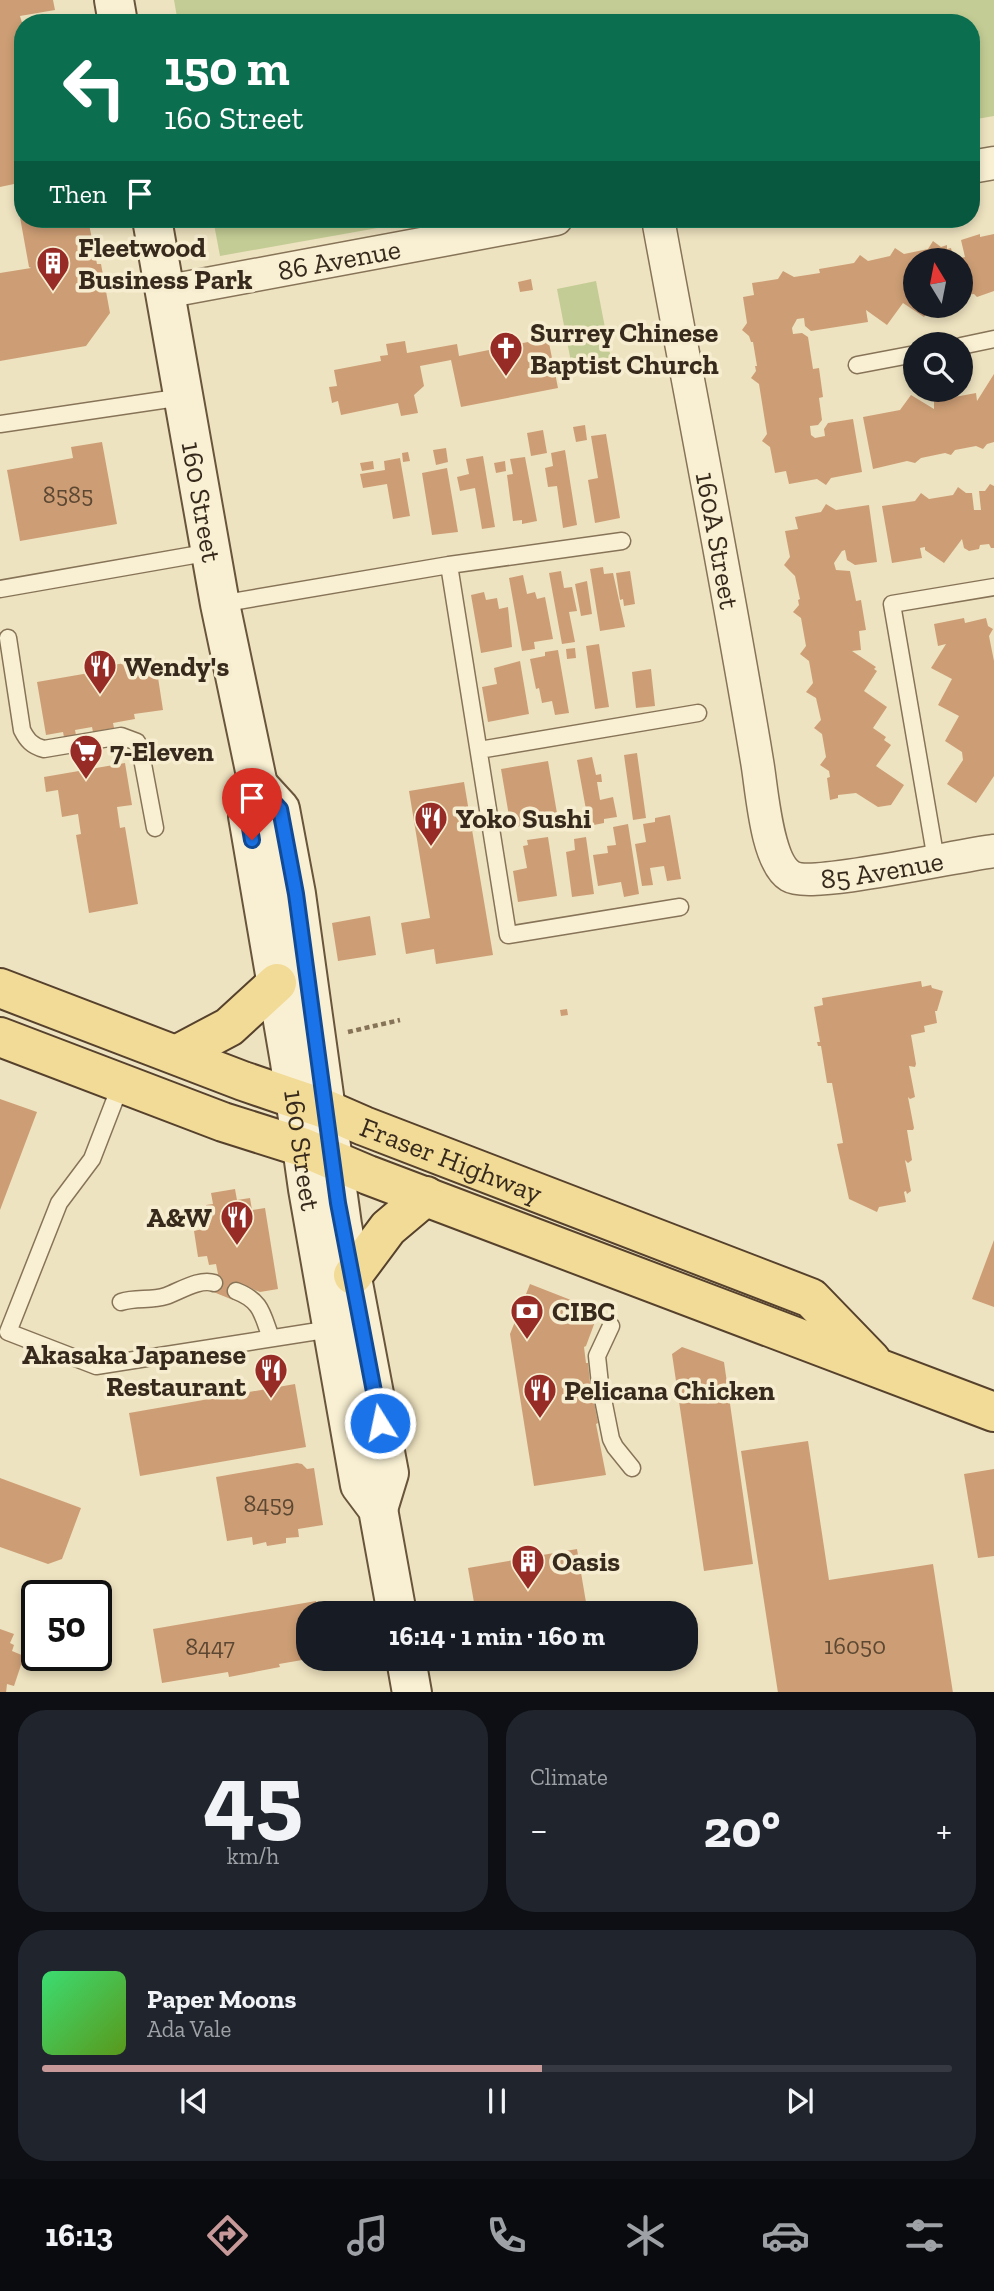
<!DOCTYPE html>
<html lang="en">
<head>
<meta charset="utf-8">
<style>
	:root { --surface:#171b24; --page:#20242c; --text:#f1f3f6; --muted:#9ea1a6; --line:#363941; --accent:#c89999 }
	body { margin:0; font-family:"Zilla Slab",serif; background:var(--page); color:var(--text); height:100vh; display:flex; flex-direction:column; font-size:26px; white-space:nowrap }
	* { box-sizing:border-box; margin:0 }
	p { font-size:23px; color:var(--muted) }
	.icon { flex:none; width:38px; height:38px; fill:none; stroke:currentColor; stroke-width:2; stroke-linecap:round; stroke-linejoin:round }
	.map { position:relative; height:1692px; overflow:hidden }
	.details { display:flex; flex-direction:column; gap:18px; padding:18px; background:#0d0f14; flex:1 }
	.details>* { flex:none }
	.guide { position:absolute; left:14px; top:14px; width:966px; height:214px; border-radius:28px; box-shadow:0 4px 10px #0003; background:#0b6e4f; color:#fff; overflow:hidden }
	.needle { width:46px; rotate:350deg }
	.fabs { position:absolute; left:903px; top:248px; display:grid; gap:14px }
	.fabs a { display:grid; place-items:center; width:70px; height:70px; border-radius:50%; background:var(--surface); box-shadow:0 4px 10px #0003; font-size:35px }
	.speed { position:absolute; left:21px; top:1580px; display:flex; gap:14px; font-size:35px; font-weight:700; text-align:center }
	.speed>* { display:grid; place-content:center; width:91px; height:91px; border-radius:50%; background:var(--surface); box-shadow:0 4px 10px #0003; line-height:1 }
	.speed .limit { border:4px solid #111; border-radius:10px; background:#fff; color:#111 }
	.pin { position:absolute; display:grid; place-items:center; width:60px; height:60px; color:#fff; margin:-72px -30px; border-radius:50% 50% 50% 0; rotate:-45deg; box-shadow:0 0 7px #0007 }
	.pin .icon { rotate:45deg }
	.me { position:absolute; width:77px; margin:-38px; rotate:350deg; stroke-linejoin:round; filter:drop-shadow(0 0 5px #0008) }
	.turn { display:flex; align-items:center; gap:24px; height:147px; padding:0 35px; font-size:32px }
	.turn .icon { width:91px; height:91px; stroke-width:2.5 }
	.turn b { display:block; font-size:49px; line-height:60px }
	.then { display:flex; align-items:center; height:66px; padding:0 35px; background:#0003; gap:14px; font-size:26px }
	.big { font-size:52px; font-weight:700; line-height:1.1 }
	.details .tile { flex:1; display:flex; flex-direction:column; justify-content:center; gap:10px; min-width:0; padding:0 24px; border-radius:28px; background:var(--page) }
	.details .dial { align-items:center; gap:0 }
	.dial b { font-size:91px; line-height:1 }
	.song { display:flex; align-items:center; gap:21px }
	.cover { width:84px; height:84px; border-radius:10px; background:linear-gradient(135deg,hsl(140 70% 55%),hsl(90 70% 35%)) }
	.played { height:7px; border-radius:4px; background:linear-gradient(90deg,var(--accent) 55%,var(--line) 55%) }
	.keys { display:flex; justify-content:space-around; direction:ltr }
	.heat { display:flex; justify-content:space-between; align-items:center; font-size:38px; direction:ltr }
	.details .tiles { flex:1; display:grid; gap:18px; grid-template-columns:1fr 1fr }
	.tile:last-child { grid-column:span 2 }
	.trip { position:absolute; left:296px; top:1601px; width:402px; height:70px; border-radius:28px; background:var(--surface); box-shadow:0 4px 10px #0003; font-weight:700; line-height:70px; text-align:center }
	.tab-bar { display:flex; height:112px; justify-content:space-around; align-items:center; background:#090b0e; color:var(--muted) }
	.tab-bar .icon { width:49px; height:49px }
	.tab-bar .active { color:var(--accent) }
	.tab-bar b { font-size:32px; color:var(--text) }
	.map>svg:first-child { display:block }
	.green { fill:#c3cc94 }
	.building { fill:#cd9e75 }
	.lines { fill:none; stroke-linecap:round; stroke-linejoin:round }
	.service-casing { stroke:#877458; stroke-width:19 }
	.minor-casing { stroke:#877458; stroke-width:35 }
	.secondary-casing { stroke:#69553b; stroke-width:42 }
	.primary-casing { stroke:#55412c; stroke-width:42 }
	.path { stroke:#877458; stroke-width:4.5; stroke-dasharray:5 3.5; stroke-linecap:butt }
	.service { stroke:#f9f0d3; stroke-width:16 }
	.minor { stroke:#f9f0d3; stroke-width:32 }
	.secondary { stroke:#f9f0d3; stroke-width:38 }
	.primary { stroke:#f2db97; stroke-width:38 }
	.route-casing { stroke:#114b97; stroke-width:18 }
	.route { stroke:#1a73e8; stroke-width:12 }
	.labels { text-anchor:middle; stroke-width:7; stroke-linejoin:round; paint-order:stroke }
	.number-label { font-size:24px; fill:#5c4732 }
	.poi-label { font-size:28px; font-weight:bold; fill:#372a1c; stroke:#f6edd0; text-anchor:start }
	.street-label { font-size:28px; fill:#372a1c; stroke:#f6edd0 }
</style>
</head>
<body>
<div class="map">
<svg width="994" height="1693" viewBox="0 0 994 1693">
	<rect width="100%" height="100%" fill="#eee3c0"/>
	<path class="green" d="M174,0H994V116L971,120V23H178Z
		M213,219H428L220,256Z
		M596,281L611,359L572,367L557,289Z"/>
	<path class="building" d="M0,0H53L55,10L20,16L23,26V219H88L97,264H101L110,313L86,346L0,361V273L31,268L29,267L14,184L0,187Z
		M980,234V237L994,234V291L977,297L974,294L967,295L960,258L965,257L961,240Z
		M933,241L941,247L947,245V249L951,248L954,261H915V306H931L924,317L903,303L887,325L866,310L868,322L811,331L805,326L804,318L797,319L792,328L793,334L802,333L808,337L813,369L819,368L823,397L819,398L822,420L818,425L810,426L811,435L815,438L825,436L824,429L828,423L853,419L862,472L831,478L826,485L817,479L789,484L786,471L775,473L770,447L762,441L767,434L759,384L751,378L756,371L755,366H757L753,342H751L749,336L742,330L747,323L743,297L754,295L752,283L778,279L783,271L794,277L820,273L819,269L854,263L860,255L868,261L890,256L895,248L904,254L928,249Z
		M531,279L533,290L520,292L518,282Z
		M548,338L558,388L461,407L451,360L420,366L424,386L414,395L418,413L401,416L398,403L341,415L338,401L332,403L329,387L337,386L334,370L381,361L380,356L388,355L386,344L405,341L407,353L457,344L459,356Z
		M994,374V442L987,444L983,449L976,446L955,450L951,455L945,453L921,458L915,463L907,461L873,469L863,417L900,410L911,395L934,409V401L960,396L976,393L977,401Z
		M585,425L587,440L576,442L573,427Z
		M543,430L547,453L531,456L527,433Z
		M606,434L620,518L595,523L588,480L598,478L591,436Z
		M102,442L117,524L20,541L7,470L73,458L71,447Z
		M446,448L448,462L436,465L433,450Z
		M565,450L577,525L563,528L557,486L548,487L545,468L553,466L551,453Z
		M408,452L410,461L403,462L402,453Z
		M483,456L495,527L482,529L475,488L460,491L457,477L469,474L466,459Z
		M525,457L537,521L522,524V520L513,521L507,475L513,474L510,459Z
		M400,458L410,516L393,519L387,484L363,488L360,474L385,470L384,461Z
		M373,461L374,469L362,471L360,463Z
		M505,461L506,471L496,473L494,463Z
		M447,468L458,532L432,535L422,473Z
		M990,484L994,486V548H991L989,544L980,545L979,549L969,551L964,548L962,539L944,563L925,550V547L920,548L922,558L892,563L882,506L915,501L921,493L929,499L953,495L958,487L966,493H972L974,510H981L979,491H985Z
		M826,504L836,510L869,505L877,562L855,565L847,560L845,550L842,551L834,563L836,570L850,571L856,601L861,600L866,630L859,631L861,650L852,651L876,667L874,669L877,671L864,691L887,707L873,728L886,737L884,740L891,745L876,766L904,785L891,805L878,807L856,793L838,795V798L830,800L827,778L830,777L829,771L820,765L826,757L822,734L814,728L821,720L816,698L806,692L813,683L809,661L800,654L806,646L801,618L793,612L799,605L798,600L800,599L795,576L784,565L790,557L785,531L798,529L795,517L821,512Z
		M603,567L604,574L613,573L625,627L600,631L590,569Z
		M561,571L564,588L572,587L577,611L569,612L575,642L562,644L549,573Z
		M630,571L635,604L624,606L623,599L620,600L616,573Z
		M523,575L527,594L535,592L537,599L545,597L553,639L534,642L535,649L522,651L509,578Z
		M587,581L592,614L581,616L575,584Z
		M484,592L486,600L497,598L499,609L508,607L512,647L481,653L471,595Z
		M964,618L965,623L986,618L988,626L993,629L989,636L994,661V776L976,803L947,784L963,760L962,752L945,741L959,716L938,705L952,679L931,668L946,644L938,646L934,624Z
		M599,644L609,707L595,709L586,646Z
		M575,648L576,658L567,659L566,649Z
		M558,650L569,713L555,715L552,701L542,703L539,688L536,689L530,659L545,656V652Z
		M155,658L163,710L134,714L135,719L113,723L114,728L93,732L92,727L75,730L76,735L64,737L63,732L46,735L37,682L89,673L90,680L102,678L101,667Z
		M520,661L529,714L488,722L482,687L497,684L494,668Z
		M651,669L655,706L636,708L632,672Z
		M637,753L646,818L633,820L624,755Z
		M592,757L596,775L601,774L602,782H597L600,800L613,797L617,817L604,819V823L589,826L577,760Z
		M548,761L558,819L511,828L501,769Z
		M125,763L132,805L117,807L120,828L125,827L138,904L89,913L76,835L81,834L78,814L62,817L58,790L46,792L44,777Z
		M464,782L493,955L436,964L434,949L406,954L401,923L430,918L409,791Z
		M670,815L681,879L667,881L664,866L650,868L653,885L642,886L635,844L646,842L643,824L655,822V818Z
		M628,824L639,894L624,897L621,882L598,886L593,855L608,853L607,846L616,845L613,827Z
		M548,837L557,896L518,902L513,871L527,868L523,846L528,845L527,840Z
		M586,837L594,894L572,897L566,852L575,850L574,839Z
		M370,916L376,955L338,961L332,923Z
		M921,981L922,987L931,985L932,988L943,991L937,1011H935L937,1023L924,1026L925,1032L911,1035L916,1064L915,1067L909,1066L915,1097L910,1099L908,1097L914,1128L913,1130H907L912,1160L908,1163L905,1160L911,1191L907,1194L906,1191L904,1192L906,1202L879,1207L877,1212L849,1199L837,1144L843,1143L832,1083H827L821,1046H818L817,1042H820L814,1007L823,1005L822,998Z
		M567,1009L568,1015L561,1016L560,1010Z
		M0,1099L37,1112L0,1210Z
		M235,1189L237,1200L250,1198L252,1210L265,1208L278,1289L260,1292L239,1284L233,1300L211,1291L218,1274L216,1264L209,1265L207,1256L198,1257L194,1231L202,1229L200,1219L208,1218L206,1205L213,1204L211,1193Z
		M994,1240V1307L972,1299Z
		M530,1284L599,1311L586,1346L584,1347L586,1363H588L592,1402H594L598,1423L596,1424L606,1475L534,1486L510,1334Z
		M682,1347L724,1362L753,1564L704,1571L672,1354Z
		M295,1384L306,1447L140,1476L129,1413Z
		M808,1441L829,1580L933,1564L953,1693H778L741,1451Z
		M297,1463L302,1464L307,1469L314,1468L323,1525L298,1529L299,1537L286,1538V1543L267,1546L266,1542L253,1545L252,1537L227,1541L216,1477Z
		M994,1469V1556L978,1558L964,1474Z
		M0,1478L81,1508L62,1559L48,1564L0,1547Z
		M577,1549L588,1614H476L468,1568Z
		M316,1601L318,1614H308V1659L279,1664L280,1667L229,1677L228,1672L162,1683L153,1629Z
		M0,1629L14,1634L10,1643L14,1645L12,1651L24,1656L14,1686L7,1684L6,1693H0Z
		M484,1659H517V1660L485,1666Z"/>
	<g class="lines">
		<defs>
			<path id="service" d="M961,346L994,339
				M857,365L915,354
				M0,424L183,397
				M449,565L508,935L680,907
				M0,589L211,552
				M220,604L449,565L622,541
				M8,638L22,730C27,740 32,746 44,749L121,736L137,742L140,748L155,828
				M479,750L698,713
				M936,860L892,604L994,587
				M121,1084L92,1159L59,1203L8,1332L96,1366L331,1329
				M236,1291C262,1301 262,1314 271,1338
				M121,1302C136,1297 151,1301 166,1296C180,1291 200,1278 214,1283
				M611,1326L597,1356L600,1384L611,1439L615,1447L632,1468"/>
			<g id="minor">
				<path d="M971,167L994,163"/>
				<path id="s1" d="M658,219C691,399 727,580 757,761C762,789 766,861 790,876C811,889 959,855 994,851"/>
				<path id="s2" d="M164,292L556,219"/>
			</g>
			<g id="secondary">
				<path d="M114,0L118,23"/>
				<path id="s3" d="M152,219L220,604L258,785L248,816L290,1062L308,1189L360,1485L378,1509L397,1614"/>
				<path d="M258,785L280,809L296,894L342,1225L389,1473L378,1509"/>
				<path d="M406,1659L412,1693"/>
			</g>
			<g id="primary">
				<path id="s4" d="M0,988L243,1081L325,1109L364,1126L811,1298L871,1360"/>
				<path d="M0,1037L223,1122L302,1147L368,1175L994,1412"/>
				<path d="M178,1054L229,1027L277,983"/>
				<path d="M353,1275L388,1228L426,1196"/>
			</g>
		</defs>
		<use href="#service" class="service-casing"/>
		<use href="#minor" class="minor-casing"/>
		<use href="#secondary" class="secondary-casing"/>
		<use href="#primary" class="primary-casing"/>
		<path class="path" d="M348,1032L400,1020"/>
		<use href="#service" class="service"/>
		<use href="#minor" class="minor"/>
		<use href="#secondary" class="secondary"/>
		<use href="#primary" class="primary"/>
	</g>
	<g class="lines">
		<defs>
			<path id="route" d="M252,840L248,816L258,785L280,809L296,894L338,1203L380,1423"/>
		</defs>
		<use href="#route" class="route-casing"/>
		<use href="#route" class="route"/>
	</g>
	<defs>
		<symbol id="building-pin" viewBox="-11 -11 22 30"><path d="M0 17L-7.5 6A9.5 9.5 0 1 1 7.5 6Z" fill="#972c27" stroke="#f6edd0"/><path d="M-4-6H4V6H1V3H-1V6H-4ZM-2.5-4.3h1.7v1.8h-1.7ZM.8-4.3h1.7v1.8H.8ZM-2.5-1h1.7V.8h-1.7ZM.8-1h1.7V.8H.8Z" fill="#fff"/></symbol>
		<symbol id="church-pin" viewBox="-11 -11 22 30"><path d="M0 17L-7.5 6A9.5 9.5 0 1 1 7.5 6Z" fill="#972c27" stroke="#f6edd0"/><path d="M-1.2-6h2.4v3.5h3.3v2.4h-3.3V6h-2.4V-.1h-3.3v-2.4h3.3Z" fill="#fff"/></symbol>
		<symbol id="restaurant-pin" viewBox="-11 -11 22 30"><path d="M0 17L-7.5 6A9.5 9.5 0 1 1 7.5 6Z" fill="#972c27" stroke="#f6edd0"/><path d="M-5-6h1v4h1v-4h1v4h1v-4h1v5L-1.5 .5V6h-2V.5L-5-1ZM5-6V6H3V1.5H1.5Q1.5-4 5-6Z" fill="#fff"/></symbol>
		<symbol id="supermarket-pin" viewBox="-11 -11 22 30"><path d="M0 17L-7.5 6A9.5 9.5 0 1 1 7.5 6Z" fill="#972c27" stroke="#f6edd0"/><path d="M-6-5.5h2.5l.6 2H6L4.5 2H-2.5L-4.4-4H-6ZM-1.5 3.2a1.3 1.3 0 1 0 .1 0ZM3 3.2a1.3 1.3 0 1 0 .1 0Z" fill="#fff"/></symbol>
		<symbol id="bank-pin" viewBox="-11 -11 22 30"><path d="M0 17L-7.5 6A9.5 9.5 0 1 1 7.5 6Z" fill="#972c27" stroke="#f6edd0"/><path d="M-6-4H6V4H-6ZM0-2.3a2.3 2.3 0 1 0 0 4.6a2.3 2.3 0 1 0 0-4.6Z" fill="#fff"/></symbol>
	</defs>
	<g fill-rule="evenodd">
		<use href="#building-pin" x="34" y="244" width="38" height="52"/>
		<use href="#church-pin" x="487" y="329" width="38" height="52"/>
		<use href="#restaurant-pin" x="81" y="647" width="38" height="52"/>
		<use href="#supermarket-pin" x="67" y="732" width="38" height="52"/>
		<use href="#restaurant-pin" x="412" y="799" width="38" height="52"/>
		<use href="#restaurant-pin" x="218" y="1198" width="38" height="52"/>
		<use href="#bank-pin" x="508" y="1292" width="38" height="52"/>
		<use href="#restaurant-pin" x="252" y="1351" width="38" height="52"/>
		<use href="#restaurant-pin" x="521" y="1371" width="38" height="52"/>
		<use href="#building-pin" x="509" y="1542" width="38" height="52"/>
	</g>
	<g class="labels">
		<g class="number-label">
			<text x="68" y="503">8585</text>
			<text x="269" y="1512">8459</text>
			<text x="855" y="1654">16050</text>
			<text x="210" y="1655">8447</text>
		</g>
		<g class="poi-label">
			<text x="78" y="257">Fleetwood<tspan x="78" dy="32">Business Park</tspan></text>
			<text x="530" y="342">Surrey Chinese<tspan x="530" dy="32">Baptist Church</tspan></text>
			<text x="124" y="676">Wendy's</text>
			<text x="110" y="761">7-Eleven</text>
			<text x="456" y="828">Yoko Sushi</text>
			<text x="212" y="1227" text-anchor="end">A&amp;W</text>
			<text x="552" y="1321">CIBC</text>
			<text x="246" y="1364" text-anchor="end">Akasaka Japanese<tspan x="246" dy="32">Restaurant</tspan></text>
			<text x="564" y="1400">Pelicana Chicken</text>
			<text x="552" y="1571">Oasis</text>
		</g>
		<g class="street-label">
			<text dy="10" stroke="none"><textPath href="#s2" startOffset="178">86 Avenue</textPath></text>
			<text dy="10" stroke="none"><textPath href="#s3" startOffset="287">160 Street</textPath></text>
			<text dy="10" stroke="none"><textPath href="#s1" startOffset="327">160A Street</textPath></text>
			<text dy="10" stroke="none"><textPath href="#s1" startOffset="766">85 Avenue</textPath></text>
			<text dy="10" stroke="none"><textPath href="#s3" startOffset="947">160 Street</textPath></text>
			<text dy="10" stroke="none"><textPath href="#s4" startOffset="483">Fraser Highway</textPath></text>
		</g>
	</g>
</svg>
<div class="fabs">
<a><svg class="needle" viewBox="-14 -14 28 28"><path d="M0-13l5 13h-10z" fill="#e53935"/><path d="M0 13l5-13h-10z" fill="#9ea1a6"/></svg></a>
<a><svg class="icon" aria-label="search" viewBox="0 0 24 24"><circle cx="10" cy="10" r="6"/><path d="M15 15l6 6"/></svg></a>
</div>
<div class="speed"><div class="limit">50</div></div>
<div class="pin" style="left:252px;top:840px;background:#d93025"><svg class="icon" aria-label="arrive" viewBox="0 0 24 24"><path d="M6 21V4h12l-3 4 3 4H6"/></svg></div>
<svg class="me" style="left:380px;top:1423px" viewBox="-20 -20 40 40"><circle r="17" fill="#1a73e8" stroke="#fff" stroke-width="3"/><path d="M0-11L8 9 0 5-8 9z" fill="#fff"/></svg>
<div class="trip">16:14 · 1 min · 160 m</div>
<div class="guide">
<div class="turn"><svg class="icon" aria-label="left" viewBox="0 0 24 24"><path d="M17 20v-9H6M10 6l-5 5 5 5"/></svg><div><b>150 m</b>160 Street</div></div>
<div class="then">Then<svg class="icon" aria-label="arrive" viewBox="0 0 24 24"><path d="M6 21V4h12l-3 4 3 4H6"/></svg></div>
</div>
</div>
<section class="details">
<div class="tiles">
<div class="tile dial"><b>45</b><p>km/h</p></div>
<div class="tile"><p>Climate</p>
<div class="heat"><a>−</a><b class="big">20°</b><a>+</a></div>
</div>
<div class="tile">
<div class="song"><i class="cover"></i><div><b>Paper Moons</b><p>Ada Vale</p></div></div>
<div class="played"></div>
<div class="keys"><svg class="icon" aria-label="previous" viewBox="0 0 24 24"><path d="M18 5L8 12l10 7zM5 5v14"/></svg><svg class="icon" aria-label="pause" viewBox="0 0 24 24"><path d="M8 5v14M16 5v14"/></svg><svg class="icon" aria-label="next" viewBox="0 0 24 24"><path d="M6 5l10 7-10 7zM19 5v14"/></svg></div>
</div>
</div>
</section>
<nav class="tab-bar">
<b>16:13</b>
<svg class="icon active" aria-label="directions" viewBox="0 0 24 24"><path d="M12 3l9 9-9 9-9-9zM9 14v-3h6M13 9l2 2-2 2"/></svg>
<svg class="icon" aria-label="music" viewBox="0 0 24 24"><path d="M9 18V5l10-2v13"/><circle cx="6" cy="18" r="3"/><circle cx="16" cy="16" r="3"/></svg>
<svg class="icon" aria-label="phone" viewBox="0 0 24 24"><path d="M5 4h4l2 5-3 2q2 4 5 5l2-3 5 2v4C11 20 4 13 5 4z"/></svg>
<svg class="icon" aria-label="climate" viewBox="0 0 24 24"><path d="M12 3v18M4 7l16 10M4 17L20 7"/></svg>
<svg class="icon" aria-label="car" viewBox="0 0 24 24"><path d="M5 17H2v-5l4-1 3-4h7l3 4 3 1v5h-3M9 17h6M6 11h13"/><circle cx="7" cy="17" r="2"/><circle cx="17" cy="17" r="2"/></svg>
<svg class="icon" aria-label="filters" viewBox="0 0 24 24"><path d="M4 7h16M4 17h16"/><circle cx="9" cy="7" r="2"/><circle cx="15" cy="17" r="2"/></svg>
</nav>
</body>
</html>
